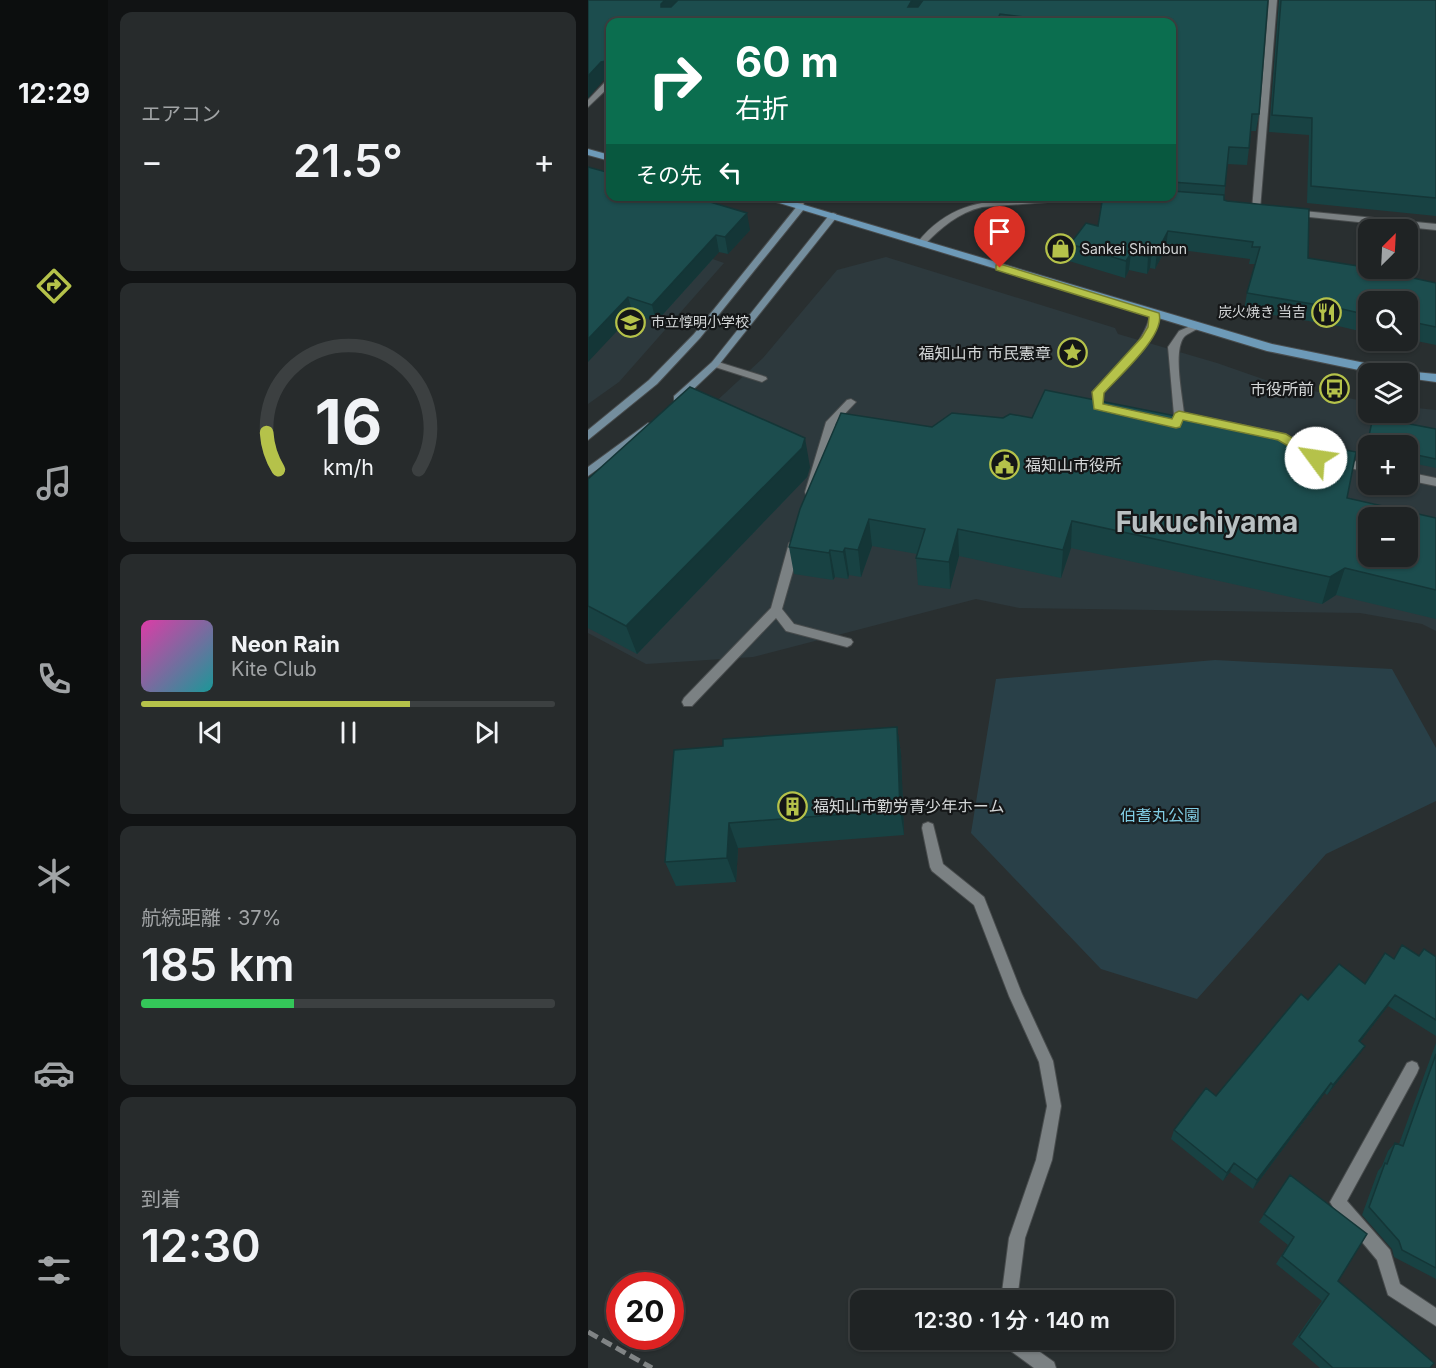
<!DOCTYPE html>
<html lang="ja">
<head>
<meta charset="utf-8">
<style>
	:root { --surface:#1f2324; --page:#272b2c; --text:#f1f3f6; --muted:#a1a4a6; --line:#3c4041; --accent:#b5c24a }
	body { margin:0; font-family:Inter,"Noto Sans JP",sans-serif; background:var(--page); color:var(--text); height:100vh; display:flex; flex-direction:column; font-size:22px; white-space:nowrap }
	* { box-sizing:border-box; margin:0 }
	p { font-size:20px; color:var(--muted) }
	.icon { flex:none; width:33px; height:33px; fill:none; stroke:currentColor; stroke-width:2; stroke-linecap:round; stroke-linejoin:round }
	.map { position:relative; flex:1; overflow:hidden }
	.side { display:flex; flex-direction:column; gap:12px; padding:12px; background:#111314; width:480px }
	.side>* { flex:none }
	.hud { position:absolute; left:18px; top:18px; width:570px; height:183px; border-radius:12px; box-shadow:0 2px 4px #0004,0 0 0 2px var(--line); background:#0b6e4f; color:#fff; overflow:hidden }
	.needle { width:39px; rotate:24deg }
	.fabs { position:absolute; left:770px; top:219px; display:grid; gap:12px }
	.fabs a { display:grid; place-items:center; width:60px; height:60px; border-radius:12px; background:var(--surface); box-shadow:0 2px 4px #0004,0 0 0 2px var(--line); font-size:30px }
	.speed { position:absolute; left:18px; top:1272px; display:flex; gap:12px; font-size:30px; font-weight:700; text-align:center }
	.speed>* { display:grid; place-content:center; width:78px; height:78px; border-radius:50%; background:var(--surface); box-shadow:0 2px 4px #0004,0 0 0 2px var(--line); line-height:1 }
	.speed .limit { border:9px solid #d22; background:#fff; color:#111 }
	.pin { position:absolute; display:grid; place-items:center; width:51px; height:51px; color:#fff; margin:-62px -26px; border-radius:50% 50% 50% 0; rotate:-45deg; box-shadow:0 0 6px #0007 }
	.pin .icon { rotate:45deg }
	.me { position:absolute; width:66px; margin:-33px; rotate:301deg; stroke-linejoin:round; filter:drop-shadow(0 0 4px #0008) }
	.turn { display:flex; align-items:center; gap:21px; height:126px; padding:0 30px; font-size:27px }
	.turn .icon { width:78px; height:78px; stroke-width:2.5 }
	.turn b { display:block; font-size:42px; line-height:51px }
	.then { display:flex; align-items:center; height:57px; padding:0 30px; background:#0003; gap:12px; font-size:22px }
	.big { font-size:45px; font-weight:600; line-height:1.1 }
	.side .card { flex:1; display:flex; flex-direction:column; justify-content:center; gap:9px; min-width:0; padding:0 21px; border-radius:12px; background:var(--page) }
	.side .dial { align-items:center; gap:0 }
	.dial svg { height:156px; overflow:visible; fill:none; stroke:var(--line); stroke-width:7; stroke-linecap:round; text-anchor:middle }
	.dial text { fill:var(--text); stroke:none }
	.song { display:flex; align-items:center; gap:18px }
	.cover { width:72px; height:72px; border-radius:9px; background:linear-gradient(135deg,hsl(320 70% 55%),hsl(180 70% 35%)) }
	.played { height:6px; border-radius:3px; background:linear-gradient(90deg,var(--accent) 65%,var(--line) 65%) }
	.keys { display:flex; justify-content:space-around; direction:ltr }
	.heat { display:flex; justify-content:space-between; align-items:center; font-size:33px; direction:ltr }
	.charge { height:9px; border-radius:4px; background:linear-gradient(90deg,#34c759 37%,var(--line) 0) }
	.trip { position:absolute; left:262px; top:1290px; width:324px; height:60px; border-radius:12px; background:var(--surface); box-shadow:0 2px 4px #0004,0 0 0 2px var(--line); font-weight:600; line-height:60px; text-align:center }
	main { display:flex; flex:1; min-height:0 }
	.dock { display:flex; flex-direction:column; width:108px; justify-content:space-around; align-items:center; background:#0c0e0e; color:var(--muted) }
	.dock .icon { width:42px; height:42px }
	.dock .current { color:var(--accent) }
	.dock b { font-size:27px; color:var(--text) }
	.map>svg:first-child { display:block }
	.built { fill:#2d393d; fill-rule:evenodd }
	.green { fill:#294048 }
	.lines { fill:none; stroke-linecap:round; stroke-linejoin:round }
	.lane-casing { stroke:#484c4d; stroke-width:2 }
	.street-casing { stroke:#484c4d; stroke-width:2 }
	.secondary-casing { stroke:#484c4d; stroke-width:2 }
	.primary-casing { stroke:#484c4d; stroke-width:2 }
	.lane { fill:#7b8183; fill-rule:evenodd }
	.street { fill:#7b8183; fill-rule:evenodd }
	.secondary { fill:#748e9e; fill-rule:evenodd }
	.primary { fill:#6d9ab8; fill-rule:evenodd }
	.rail { stroke:#808485; stroke-width:5; stroke-dasharray:11 5; stroke-linecap:butt }
	.wall { fill:#184243 }
	.shaded-wall { fill:#143637 }
	.building { fill:#1c4d4e; stroke:#143637; stroke-width:1.5; fill-rule:evenodd }
	.route { fill:#b5c24a; stroke:#767e30; stroke-width:1.5 }
	.labels { text-anchor:middle; stroke-width:4.5; stroke-linejoin:round; paint-order:stroke }
	.far-poi-label { font-size:14px; fill:#d3d6d7; stroke:#141617; text-anchor:start }
	.poi-label { font-size:16px; fill:#d3d6d7; stroke:#141617; text-anchor:end }
	.park-label { font-size:16px; fill:#80cce3; stroke:#141617 }
	.town-label { font-size:28px; font-weight:bold; fill:#b9c0c2; stroke:#141617 }
</style>
</head>
<body>
<main>
<nav class="dock">
<b>12:29</b>
<svg class="icon current" aria-label="directions" viewBox="0 0 24 24"><path d="M12 3l9 9-9 9-9-9zM9 14v-3h6M13 9l2 2-2 2"/></svg>
<svg class="icon" aria-label="music" viewBox="0 0 24 24"><path d="M9 18V5l10-2v13"/><circle cx="6" cy="18" r="3"/><circle cx="16" cy="16" r="3"/></svg>
<svg class="icon" aria-label="phone" viewBox="0 0 24 24"><path d="M5 4h4l2 5-3 2q2 4 5 5l2-3 5 2v4C11 20 4 13 5 4z"/></svg>
<svg class="icon" aria-label="climate" viewBox="0 0 24 24"><path d="M12 3v18M4 7l16 10M4 17L20 7"/></svg>
<svg class="icon" aria-label="car" viewBox="0 0 24 24"><path d="M5 17H2v-5l4-1 3-4h7l3 4 3 1v5h-3M9 17h6M6 11h13"/><circle cx="7" cy="17" r="2"/><circle cx="17" cy="17" r="2"/></svg>
<svg class="icon" aria-label="filters" viewBox="0 0 24 24"><path d="M4 7h16M4 17h16"/><circle cx="9" cy="7" r="2"/><circle cx="15" cy="17" r="2"/></svg>
</nav>
<section class="side">
<div class="card"><p>エアコン</p>
<div class="heat"><a>−</a><b class="big">21.5°</b><a>+</a></div>
</div>
<div class="card dial"><svg viewBox="0 0 100 80">
<path d="M14 69A42 42 0 1 1 86 69"/>
<path d="M14 69A42 42 0 0 1 8 50" stroke="#b5c24a"/>
<text x="50" y="56" font-size="32" font-weight="700">16</text>
<text x="50" y="72" font-size="11">km/h</text>
</svg></div>
<div class="card">
<div class="song"><i class="cover"></i><div><b>Neon Rain</b><p>Kite Club</p></div></div>
<div class="played"></div>
<div class="keys"><svg class="icon" aria-label="previous" viewBox="0 0 24 24"><path d="M18 5L8 12l10 7zM5 5v14"/></svg><svg class="icon" aria-label="pause" viewBox="0 0 24 24"><path d="M8 5v14M16 5v14"/></svg><svg class="icon" aria-label="next" viewBox="0 0 24 24"><path d="M6 5l10 7-10 7zM19 5v14"/></svg></div>
</div>
<div class="card"><p>航続距離 · 37%</p><b class="big">185 km</b><div class="charge"></div></div>
<div class="card"><p>到着</p><b class="big">12:30</b></div>
</section>
<div class="map">
<svg width="848" height="1368" viewBox="0 0 848 1368">
	<rect width="100%" height="100%" fill="#292f30"/>
	<path class="built" d="M0,175L22,196L119,257L136,263L31,382L0,404Z
		M298,257L527,328L530,334L629,363L686,383L780,402V412H819V407L848,410V631L834,624L772,613L431,608L388,599L165,657L58,664L0,633V508L122,407L175,358L249,270ZM780,446H819V484H780ZM780,518H819V556H780Z"/>
	<path class="green" d="M627,660L804,669L848,748V801L738,854L609,999L513,969L383,833L408,679Z"/>
	<g class="lines">
		<defs>
			<path id="lane" d="M567,313L572,316L569,326L556,349L515,393L514,408H506V390C527,367 554,347 562,316Z
				M607,324L612,327C607,331 600,333 596,337C585,351 594,394 596,413L698,434L713,446L712,449H704L691,440L595,419L592,426L588,428L577,424V420L584,419L586,415L580,347L591,331Z
				M127,361L178,377L179,379L174,382L124,366V362Z
				M263,399L268,402L248,423L227,492L226,495H218L217,492L238,422L259,400Z
				M752,458L780,464V472L748,465L747,462Z
				M819,472L848,478V486L819,480Z
				M207,539L213,543L194,609L206,624L263,639L265,642L263,645L259,647L198,631L188,618L104,706H96L94,702L96,698L183,608L201,543Z"/>
			<path id="street" d="M681,0H689L672,210L668,213L664,210Z
				M19,80H22V86L0,107V100Z
				M207,196H215L216,209H210Z
				M458,196H502L498,199L394,207C370,213 354,227 336,245H330L329,243C365,198 405,201 458,196Z
				M502,196H532L533,198L529,201Z
				M705,210L848,224V230L702,215V211Z
				M340,822L345,824L355,864L396,897L434,994L465,1061L473,1106L464,1160L437,1238L429,1300H413L421,1238L448,1160L459,1106L451,1062L421,996L386,905L344,871L342,867L334,828L335,824Z
				M824,1061L829,1063L831,1068L829,1073L759,1201L802,1250L812,1284L848,1308V1326L800,1295L789,1260L745,1207L742,1202L819,1063Z
				M414,1340H435L466,1362L468,1368H446L416,1346Z"/>
			<path id="secondary" d="M213,204L217,207L216,209L112,338L69,384L0,440V430L61,380L106,334L210,205Z
				M245,213L248,214V218L130,366L94,400H86V396L124,362L242,214Z
				M60,423L64,424L65,427L64,430L0,476V467Z"/>
			<path id="primary" d="M0,149L22,155V161L0,155Z
				M168,196H186L684,344L816,371L848,374V382L819,378V374H790L679,351Z"/>
		</defs>
		<use href="#lane" class="lane-casing"/>
		<use href="#street" class="street-casing"/>
		<use href="#secondary" class="secondary-casing"/>
		<use href="#primary" class="primary-casing"/>
		<use href="#lane" class="lane"/>
		<use href="#street" class="street"/>
		<use href="#secondary" class="secondary"/>
		<use href="#primary" class="primary"/>
		<path class="rail" d="M0,1332L64,1368"/>
	</g>
	<path class="wall" d="M0,0H680L671,114L668,131H663L659,165L639,164L636,200L720,258L848,283V345L819,339V302H780V333L750,326L656,310L659,293L667,264H661L662,259L578,248L567,269L562,268L559,274L541,270L537,278L481,261L482,244L510,226L584,196V22H22V78H17L0,98Z
		M691,0H848V216L719,203L721,135L681,132Z
		M0,167L162,230L140,254L131,252L68,322L45,314Z
		M785,417L848,429V468L819,462V446H780V454H776Z
		M222,467L219,477L49,654L0,628V479Z
		M759,498L848,518V619L748,595L734,604L483,548L473,578L371,556L362,589L330,585L328,558L329,554L284,546L273,577L261,575L260,579L247,577L245,580L206,574L201,547L212,509Z
		M309,727L313,754L316,835L150,848L148,882L88,886L77,862L135,746Z
		M831,956L848,957V1036L800,1006L772,1042L777,1046L770,1056L739,1095L737,1093L665,1189L642,1172L635,1181L583,1139L586,1130L628,1096L720,1000L777,984L806,959Z
		M848,1043V1279L806,1257L804,1249L774,1215L790,1171L794,1166L800,1151L807,1143L811,1144Z
		M702,1175L750,1281L842,1368H732L704,1344L734,1301L688,1264L700,1245L671,1222Z"/>
	<path class="shaded-wall" d="M77,0H97L76,20L73,4Z
		M324,0H334L322,22L320,7Z
		M412,14V22H408Z
		M22,57V78H17L0,98V76L13,62Z
		M159,213L162,230L140,254L137,237Z
		M580,231L578,248L567,269L569,252Z
		M128,235L131,252L68,322L64,305Z
		M564,251L562,268L559,274L560,257Z
		M543,253L541,270L537,278L538,261Z
		M40,297L45,314L0,362V339Z
		M217,438L222,467L219,477L49,654L38,626Z
		M281,519L284,546L273,577L270,550Z
		M484,521L483,548L473,578L475,550Z
		M370,529L371,556L362,589L361,562Z
		M257,548L261,575L260,579L255,552Z
		M242,550L247,577L245,580L241,553Z
		M757,568L748,595L734,604L742,577Z
		M309,727L313,754L316,835L312,810Z
		M141,823L150,848L148,882L139,858Z
		M807,995L800,1006L765,1051L771,1041Z
		M777,1046L770,1056L739,1095L745,1085Z
		M743,1083L737,1093L665,1189L669,1180Z
		M646,1163L642,1172L635,1181L639,1173Z"/>
	<path class="building" d="M0,0H77L73,4V7H83L90,0H324L320,7H330L335,0H680L671,114H664L661,148L641,147L637,186L584,182V22H476L412,14L408,22H22V57L18,61L13,62L0,76Z
		M693,0H848V198L723,186L724,118L684,115Z
		M0,167L22,173V196H102L159,213L137,237L128,235L64,305L40,297L0,339Z
		M584,191L636,195V200L639,201L721,209L720,258L770,266L848,283V327L819,321V302H780V315L754,309L659,293L672,247H664L665,242L580,231L569,252L564,251L560,257L543,253L538,261L482,244L498,223L510,226L515,196H584Z
		M102,387L217,438L214,448L38,626L0,606V479Z
		M457,390L768,452L759,498L848,518V590L757,568L742,577L484,521L475,550L370,529L361,562L328,558L337,529L281,519L270,550L257,548L255,552L242,550L241,553L201,547L212,509L253,413L344,427L364,413L415,418L422,414L444,418ZM780,518H819V556H780Z
		M785,417L848,429V459L819,453V446L779,445Z
		M309,727L312,810L141,823L139,858L77,862L86,750L135,746V739Z
		M814,945L831,956L836,949L848,957V1020L807,995L771,1041L777,1046L745,1085L743,1083L669,1180L646,1163L639,1173L586,1130L618,1088L628,1096L713,994L720,1000L751,964L777,984L797,953L806,959Z
		M848,1054V1268L814,1250L811,1241L781,1207L797,1163L799,1164L807,1143L815,1146Z
		M702,1175L779,1234L750,1281L846,1363L842,1368H745L711,1337L741,1294L694,1256L706,1237L676,1214Z"/>
	<path class="route" d="M412,264L571,313C578,335 531,376 516,393L515,404L584,419L587,413L591,411L698,434L732,455V460H724L690,440L595,420L592,427L588,428L506,409L504,392L554,337L560,327L561,317L408,270V265Z"/>
	<defs>
		<symbol id="shop-ring" viewBox="-11 -11 22 22"><circle r="9.5" fill="#141617" stroke="#b5c24a" stroke-width="1.5"/><path d="M-5-2.5h2.3a2.7 3.5 0 0 1 5.4 0H5L5.5 6h-11ZM-1.5-2.5h3a1.5 2.3 0 0 0-3 0Z" fill="#b5c24a"/></symbol>
		<symbol id="restaurant-ring" viewBox="-11 -11 22 22"><circle r="9.5" fill="#141617" stroke="#b5c24a" stroke-width="1.5"/><path d="M-5-6h1v4h1v-4h1v4h1v-4h1v5L-1.5 .5V6h-2V.5L-5-1ZM5-6V6H3V1.5H1.5Q1.5-4 5-6Z" fill="#b5c24a"/></symbol>
		<symbol id="school-ring" viewBox="-11 -11 22 22"><circle r="9.5" fill="#141617" stroke="#b5c24a" stroke-width="1.5"/><path d="M0-5L7-2L0 1L-7-2ZM-4 1L0 2.5L4 1V4Q0 6-4 4Z" fill="#b5c24a"/></symbol>
		<symbol id="sight-ring" viewBox="-11 -11 22 22"><circle r="9.5" fill="#141617" stroke="#b5c24a" stroke-width="1.5"/><path d="M0-6L1.8-2.2L6-1.7L2.9 1.2L3.7 5.4L0 3.3L-3.7 5.4L-2.9 1.2L-6-1.7L-1.8-2.2Z" fill="#b5c24a"/></symbol>
		<symbol id="bus-ring" viewBox="-11 -11 22 22"><circle r="9.5" fill="#141617" stroke="#b5c24a" stroke-width="1.5"/><path d="M-5-6H5V4H4V6H2V4H-2V6H-4V4H-5ZM-3.5-4V0h7V-4ZM-3.5 1.2v1.5H-2V1.2ZM2 1.2v1.5H3.5V1.2Z" fill="#b5c24a"/></symbol>
		<symbol id="civic-ring" viewBox="-11 -11 22 22"><circle r="9.5" fill="#141617" stroke="#b5c24a" stroke-width="1.5"/><path d="M-.6-6.5H3V-4.5H.6V-3L4-1V1h2V6H-6V1h2V-1L-.6-3ZM-1.2 2.5V6h2.4V2.5Z" fill="#b5c24a"/></symbol>
		<symbol id="building-ring" viewBox="-11 -11 22 22"><circle r="9.5" fill="#141617" stroke="#b5c24a" stroke-width="1.5"/><path d="M-4-6H4V6H1V3H-1V6H-4ZM-2.5-4.3h1.7v1.8h-1.7ZM.8-4.3h1.7v1.8H.8ZM-2.5-1h1.7V.8h-1.7ZM.8-1h1.7V.8H.8Z" fill="#b5c24a"/></symbol>
	</defs>
	<g fill-rule="evenodd">
		<use href="#shop-ring" x="456" y="232" width="33" height="33"/>
		<use href="#restaurant-ring" x="722" y="296" width="33" height="33"/>
		<use href="#school-ring" x="26" y="306" width="33" height="33"/>
		<use href="#sight-ring" x="468" y="336" width="33" height="33"/>
		<use href="#bus-ring" x="730" y="372" width="33" height="33"/>
		<use href="#civic-ring" x="400" y="448" width="33" height="33"/>
		<use href="#building-ring" x="188" y="790" width="33" height="33"/>
	</g>
	<g class="labels">
		<g class="far-poi-label">
			<text x="493" y="254">Sankei Shimbun</text>
			<text x="718" y="317" text-anchor="end">炭火焼き 当吉</text>
			<text x="63" y="327">市立惇明小学校</text>
		</g>
		<g class="poi-label">
			<text x="463" y="359">福知山市 市民憲章</text>
			<text x="726" y="395">市役所前</text>
			<text x="437" y="471" text-anchor="start">福知山市役所</text>
			<text x="225" y="812" text-anchor="start">福知山市勤労青少年ホーム</text>
		</g>
		<g class="park-label">
			<text x="572" y="821">伯耆丸公園</text>
		</g>
		<g class="town-label">
			<text x="619" y="532">Fukuchiyama</text>
		</g>
	</g>
</svg>
<div class="fabs">
<a><svg class="needle" viewBox="-14 -14 28 28"><path d="M0-13l5 13h-10z" fill="#e53935"/><path d="M0 13l5-13h-10z" fill="#a1a4a6"/></svg></a>
<a><svg class="icon" aria-label="search" viewBox="0 0 24 24"><circle cx="10" cy="10" r="6"/><path d="M15 15l6 6"/></svg></a>
<a><svg class="icon" aria-label="layers" viewBox="0 0 24 24"><path d="M12 4l9 5-9 5-9-5zM3 14l9 5 9-5"/></svg></a>
<a>+</a>
<a>−</a>
</div>
<div class="speed"><div class="limit">20</div></div>
<div class="pin" style="left:412px;top:268px;background:#d93025"><svg class="icon" aria-label="arrive" viewBox="0 0 24 24"><path d="M6 21V4h12l-3 4 3 4H6"/></svg></div>
<svg class="me" style="left:728px;top:458px" viewBox="-20 -20 40 40"><circle r="19" fill="#fff"/><path d="M0-13L10 11 0 6-10 11z" fill="#b5c24a"/></svg>
<div class="trip">12:30 · 1 分 · 140 m</div>
<div class="hud">
<div class="turn"><svg class="icon" aria-label="right" viewBox="0 0 24 24"><path d="M7 20v-9h11M14 6l5 5-5 5"/></svg><div><b>60 m</b>右折</div></div>
<div class="then">その先<svg class="icon" aria-label="left" viewBox="0 0 24 24"><path d="M17 20v-9H6M10 6l-5 5 5 5"/></svg></div>
</div>
</div>
</main>
</body>
</html>
